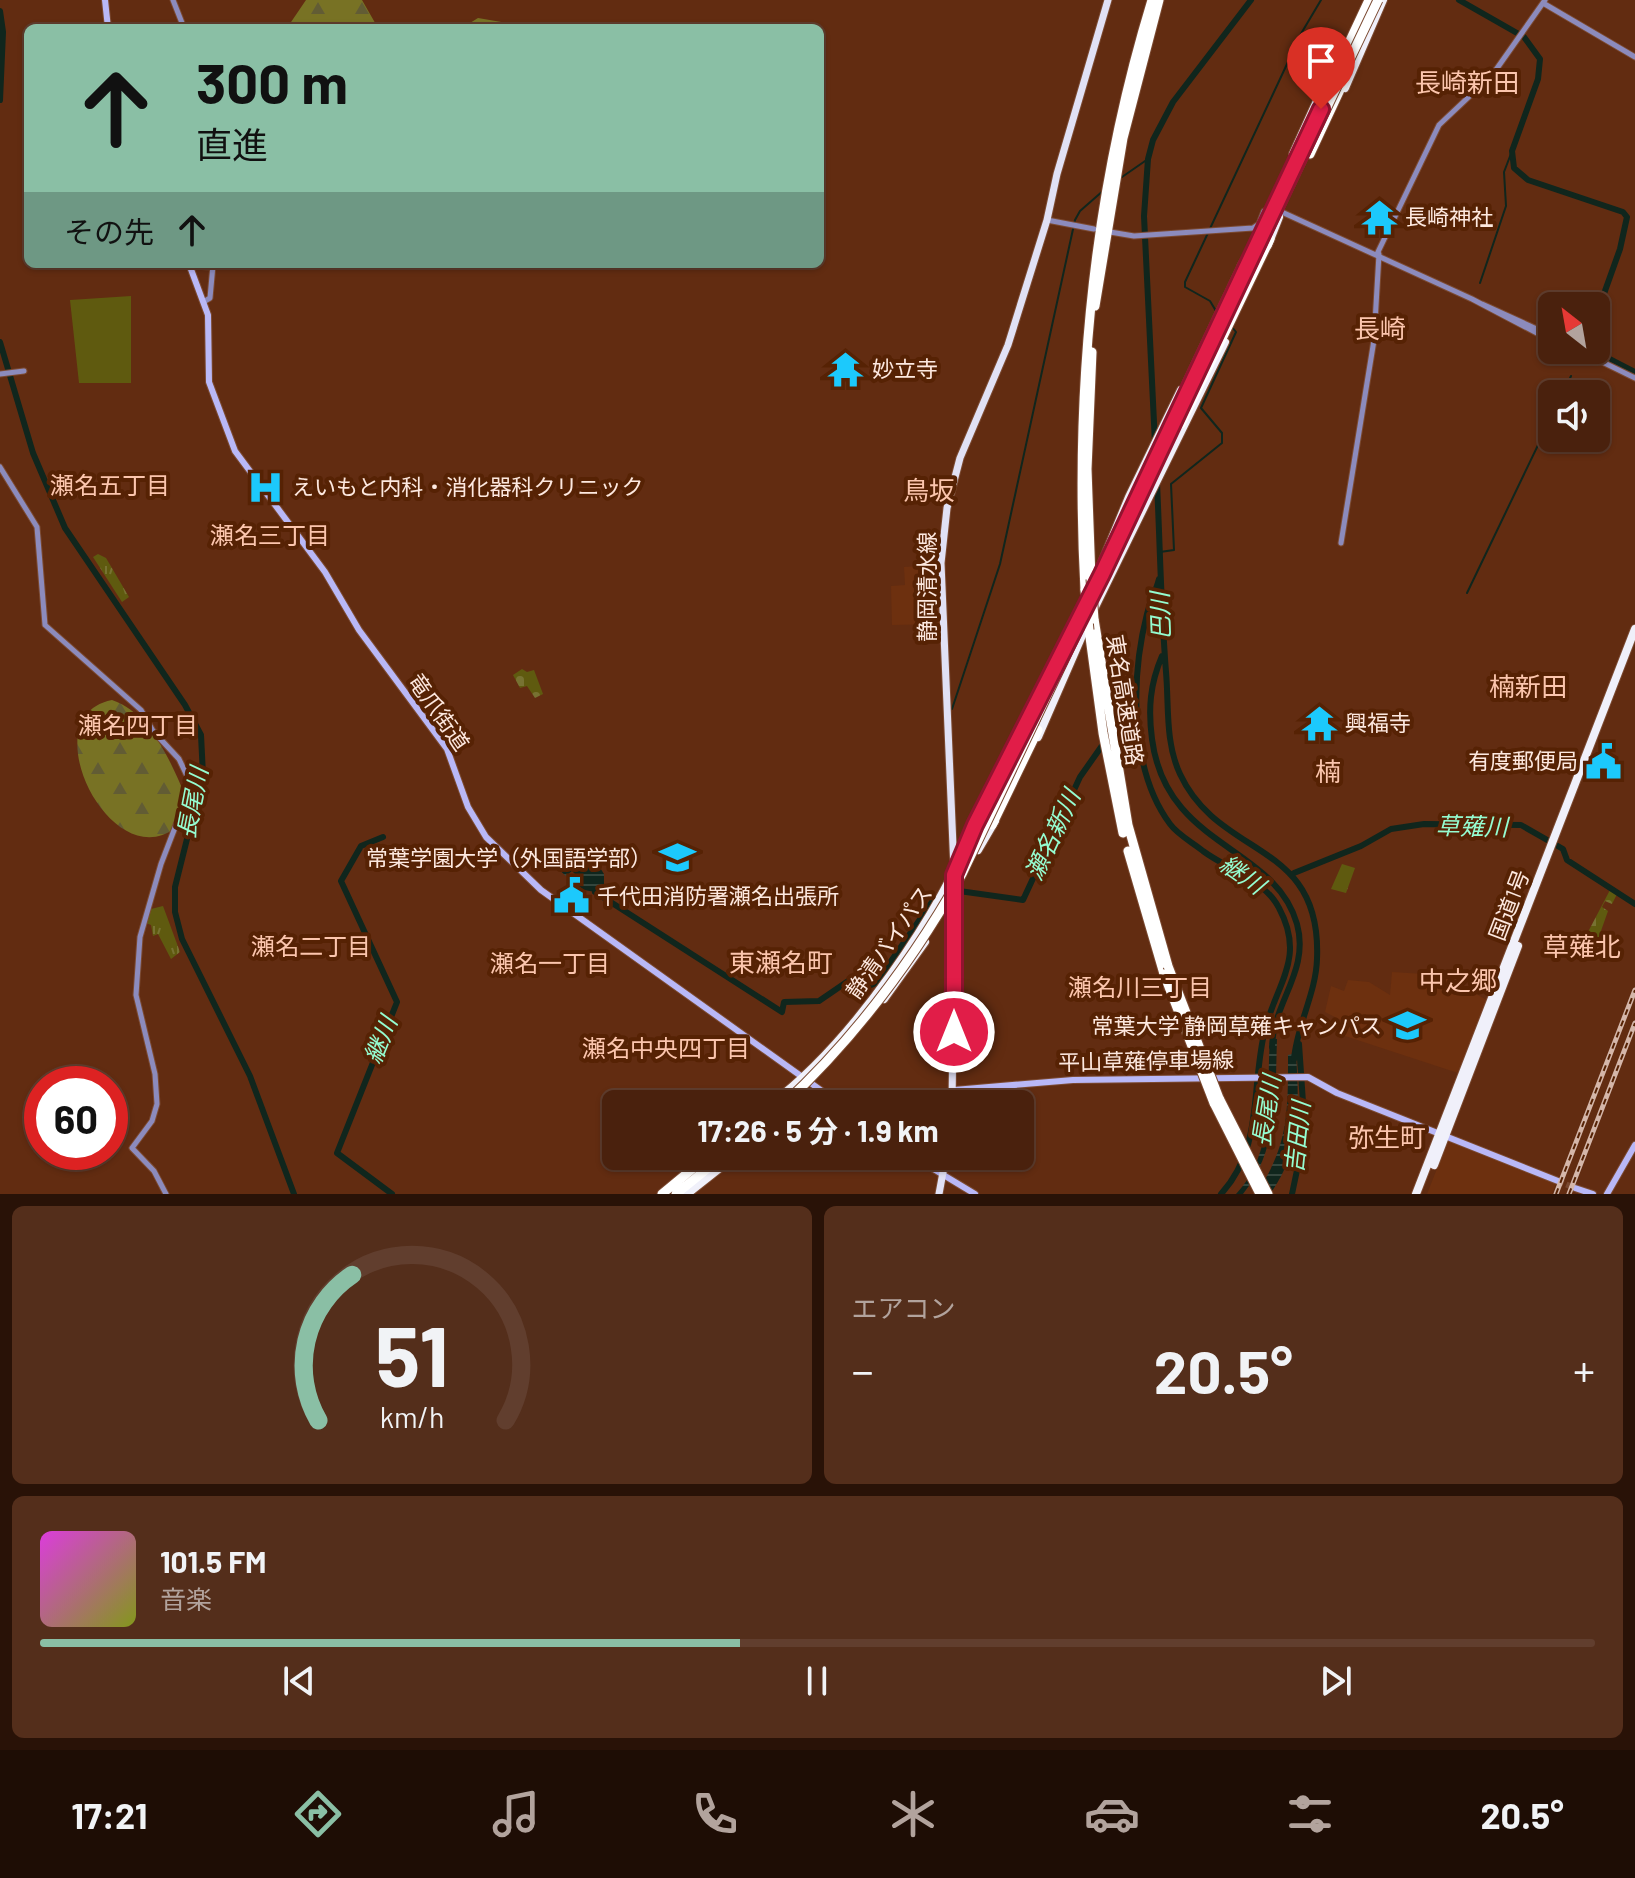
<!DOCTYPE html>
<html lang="ja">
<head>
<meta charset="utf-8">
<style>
	:root { --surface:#4a210d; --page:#542e1b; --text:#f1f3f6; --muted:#b2a39d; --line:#613e2e; --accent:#8abfa5 }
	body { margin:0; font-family:Barlow,"Noto Sans JP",sans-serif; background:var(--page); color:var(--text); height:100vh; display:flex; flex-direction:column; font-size:30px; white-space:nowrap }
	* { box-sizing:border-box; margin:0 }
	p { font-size:26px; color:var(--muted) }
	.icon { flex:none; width:44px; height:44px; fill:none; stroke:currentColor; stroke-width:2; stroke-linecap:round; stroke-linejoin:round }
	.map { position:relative; height:1194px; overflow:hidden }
	.side { display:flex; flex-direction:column; gap:12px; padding:12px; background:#291207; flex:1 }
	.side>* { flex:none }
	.guide { position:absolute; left:24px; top:24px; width:800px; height:244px; border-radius:12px; box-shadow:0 2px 6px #0004,0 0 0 2px var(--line); background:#8abfa5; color:#111; overflow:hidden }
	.needle { width:52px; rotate:329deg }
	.tools { position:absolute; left:1538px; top:292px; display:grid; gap:16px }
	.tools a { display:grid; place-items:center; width:72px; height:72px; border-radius:12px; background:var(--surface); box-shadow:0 2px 6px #0004,0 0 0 2px var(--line); font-size:40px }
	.speed { position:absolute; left:24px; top:1066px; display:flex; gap:16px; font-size:40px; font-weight:700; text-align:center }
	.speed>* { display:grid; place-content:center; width:104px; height:104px; border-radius:50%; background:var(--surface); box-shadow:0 2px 6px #0004,0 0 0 2px var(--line); line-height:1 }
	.speed .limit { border:12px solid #d22; background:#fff; color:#111 }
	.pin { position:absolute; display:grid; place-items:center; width:68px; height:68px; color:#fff; margin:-82px -34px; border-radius:50% 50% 50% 0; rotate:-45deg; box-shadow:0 0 8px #0007 }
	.pin .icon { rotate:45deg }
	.me { position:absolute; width:88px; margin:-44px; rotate:0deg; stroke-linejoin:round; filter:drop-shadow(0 0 6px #0008) }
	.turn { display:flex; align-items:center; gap:28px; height:168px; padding:0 40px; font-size:36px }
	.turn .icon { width:104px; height:104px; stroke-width:2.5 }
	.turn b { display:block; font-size:56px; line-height:68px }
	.then { display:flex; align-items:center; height:76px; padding:0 40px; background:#0003; gap:16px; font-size:30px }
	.big { font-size:60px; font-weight:700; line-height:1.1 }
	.side .widget { flex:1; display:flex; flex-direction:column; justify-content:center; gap:12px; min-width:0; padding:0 28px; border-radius:12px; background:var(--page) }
	.side .dial { align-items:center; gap:0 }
	.dial svg { height:208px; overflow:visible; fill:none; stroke:var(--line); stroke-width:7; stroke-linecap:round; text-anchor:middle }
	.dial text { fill:var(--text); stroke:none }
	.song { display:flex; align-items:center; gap:24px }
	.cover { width:96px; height:96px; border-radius:12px; background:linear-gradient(135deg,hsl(300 70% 55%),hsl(70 70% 35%)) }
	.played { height:8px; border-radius:4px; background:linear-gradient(90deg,var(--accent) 45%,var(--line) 45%) }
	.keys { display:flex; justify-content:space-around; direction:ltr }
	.heat { display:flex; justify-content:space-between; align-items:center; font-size:44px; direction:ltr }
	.side .tiles { flex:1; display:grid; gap:12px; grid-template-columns:1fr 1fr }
	.widget:last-child { grid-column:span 2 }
	.trip { position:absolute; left:602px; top:1090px; width:432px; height:80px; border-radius:12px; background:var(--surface); box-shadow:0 2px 6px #0004,0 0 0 2px var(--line); font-weight:700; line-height:80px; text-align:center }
	.dock { display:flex; height:128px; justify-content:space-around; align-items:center; background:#1e0d05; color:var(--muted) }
	.dock .icon { width:56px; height:56px }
	.dock .on { color:var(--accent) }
	.dock b { font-size:36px; color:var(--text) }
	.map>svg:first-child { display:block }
	.built { fill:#6d300f }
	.green { fill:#5f5a0f }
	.forest { fill:url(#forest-firs) }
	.cemetery { fill:url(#cemetery-stones) }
	.park { fill:url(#park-tufts) }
	.water { fill:url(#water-rules) }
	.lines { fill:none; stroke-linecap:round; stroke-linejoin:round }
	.stream { stroke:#10261d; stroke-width:2 }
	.river { stroke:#10261d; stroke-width:6 }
	.secondary-tunnel { stroke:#794830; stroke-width:6; stroke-dasharray:6 3; stroke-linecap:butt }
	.tertiary-casing { stroke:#7b4a32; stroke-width:7 }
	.secondary-casing { stroke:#7b4a32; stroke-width:8 }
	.primary-casing { stroke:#7b4a32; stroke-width:9 }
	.trunk-casing { stroke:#7b4a32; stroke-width:10 }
	.motorway-casing { stroke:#7b4a32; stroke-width:11 }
	.tertiary { stroke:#8c8bbd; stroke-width:5 }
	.secondary { stroke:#b9b8f7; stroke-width:6 }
	.primary { stroke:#e1e1f5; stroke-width:7 }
	.trunk { stroke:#f0f0fa; stroke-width:8 }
	.motorway { stroke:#fff; stroke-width:9 }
	.rail-casing { stroke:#d4b6a9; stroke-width:5 }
	.rail { stroke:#562204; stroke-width:2; stroke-dasharray:6; stroke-linecap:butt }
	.motorway-bridge-casing { stroke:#7b4a32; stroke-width:11; stroke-linecap:butt }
	.motorway-bridge { stroke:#fff; stroke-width:9 }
	.route-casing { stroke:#92132f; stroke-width:20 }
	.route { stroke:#e11d48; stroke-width:14 }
	.labels { text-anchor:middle; stroke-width:8; stroke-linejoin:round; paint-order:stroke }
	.poi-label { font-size:22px; fill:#fde8df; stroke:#562204; text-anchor:start }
	.street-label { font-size:22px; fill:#fde8df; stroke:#562204 }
	.neighbourhood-label { font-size:24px; fill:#fbc5ad; stroke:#562204 }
	.water-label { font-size:24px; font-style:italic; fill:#95fdd1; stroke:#562204 }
	.quarter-label { font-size:26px; fill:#fbc5ad; stroke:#562204 }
</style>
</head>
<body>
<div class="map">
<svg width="1635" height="1194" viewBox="0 0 1635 1194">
	<defs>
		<pattern id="forest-firs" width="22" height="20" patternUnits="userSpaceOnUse" patternTransform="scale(2)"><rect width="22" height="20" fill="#787224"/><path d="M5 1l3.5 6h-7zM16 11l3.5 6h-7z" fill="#625c34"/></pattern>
		<pattern id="cemetery-stones" width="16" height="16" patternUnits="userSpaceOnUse" patternTransform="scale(2)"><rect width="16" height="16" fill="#5f5a0f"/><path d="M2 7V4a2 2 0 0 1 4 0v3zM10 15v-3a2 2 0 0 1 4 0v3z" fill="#777232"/></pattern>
		<pattern id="park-tufts" width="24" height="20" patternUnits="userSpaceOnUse" patternTransform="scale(2)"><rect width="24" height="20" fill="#5f5a0f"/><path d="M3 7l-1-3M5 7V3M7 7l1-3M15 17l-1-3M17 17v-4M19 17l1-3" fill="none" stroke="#777232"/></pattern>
		<pattern id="water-rules" width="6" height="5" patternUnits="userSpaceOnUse" patternTransform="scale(2)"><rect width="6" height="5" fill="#10261d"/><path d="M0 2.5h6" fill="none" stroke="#34463d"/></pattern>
	</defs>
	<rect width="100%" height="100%" fill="#622c11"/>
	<path class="built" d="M936,565L940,624L892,625L891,586L905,585L904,567Z
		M1392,972L1440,975L1487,1000L1458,1073L1336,1033L1341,1020L1325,1012L1331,986L1344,991L1348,980L1369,982L1390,995Z
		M1448,1141L1556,1183L1552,1194H1427Z"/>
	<path class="green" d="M131,296V383H79L70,300Z"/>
	<path class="forest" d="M306,0H362L378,28H287Z
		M478,18L536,28H462Z
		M112,700C150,713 170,760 185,795L175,828C111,877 30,716 112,700Z"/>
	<path class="cemetery" d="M522,669L527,672L534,670L543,694L535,698L527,686L520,688L513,675Z
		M1610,890L1617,894L1612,904L1605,901L1602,907L1608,911L1596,945L1591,943L1594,934L1588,932Z"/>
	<path class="park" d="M98,554L106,558L129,597L122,602L93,557Z
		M1342,864L1355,868L1346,893L1331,889Z
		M163,906L180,952L171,959L158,934L153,936L151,925L146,923L151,909Z"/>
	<path class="water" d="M587,847L604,874V884L595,892L584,890L569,879L575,874L572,871L566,876L556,867Z
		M1277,1039C1275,1094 1279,1149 1243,1194H1236C1276,1152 1266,1092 1270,1040Z
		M1296,1053C1299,1105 1302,1150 1270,1194H1256C1289,1145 1288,1112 1288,1055Z"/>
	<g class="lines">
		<path class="stream" d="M1122,177L1148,159
			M1480,283L1506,206L1504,172L1512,151
			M1216,311L1210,301L1185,287V282L1302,32L1321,0
			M1563,394L1571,376
			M1160,552L1174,550L1171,484L1222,443V433L1201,408L1236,332L1232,327
			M1467,593L1552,416
			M952,709L1000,564L1075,220L1080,211L1104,190"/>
		<path class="river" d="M1459,0L1524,37L1540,59L1538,79L1512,151L1514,168L1528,180L1623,212L1627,217L1620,249L1596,316
			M0,11L3,32L0,100
			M0,342L33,453L65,528L185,705L201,735L203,775L175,887V912L182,939L250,1076L294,1194
			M1592,350L1635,372
			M1156,464L1144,216L1148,159L1153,140L1173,102L1251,0
			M1157,483C1160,546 1161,609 1166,672C1169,706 1165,742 1180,774C1220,860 1322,839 1317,959C1316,993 1297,1025 1294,1059
			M1159,579C1156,591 1150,602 1147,614C1131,676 1129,769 1170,824C1178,835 1192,842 1203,851C1227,869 1265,880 1279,908C1307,960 1274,986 1264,1034C1251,1091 1263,1148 1221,1194
			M1162,656C1150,684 1148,709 1152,739C1166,848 1275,845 1297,924C1310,971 1273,1002 1272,1047
			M1113,732L1135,690
			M383,837L361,846L341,881L397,1002L337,1153L392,1194
			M1294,873L1361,846L1391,829L1424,824L1521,825L1563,849L1567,860L1635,904
			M952,890L1023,900L1080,777L1106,740
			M595,892L782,1012L784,1002L819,1001L854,977L871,985L876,983L932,902
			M1292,1194L1305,1132L1299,1044"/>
		<path class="secondary-tunnel" d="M1558,1181L1575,1188"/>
		<defs>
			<path id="tertiary" d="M173,0L184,28
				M1543,3L1635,57
				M1047,220L1094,229
				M1110,232L1134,236L1253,228L1259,224L1264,211L1273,208L1472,299L1552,341
				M1377,254L1439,125L1493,74L1545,0
				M149,264L212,267
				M205,301L210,298L213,265
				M1482,304L1552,336
				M1578,350L1635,378
				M0,374L24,371
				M0,467L37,527L45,625L141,710L153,731L179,759L189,780L186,799L161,864L140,937L136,995L155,1074L157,1104L152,1121L132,1148L154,1171L166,1194
				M1341,543L1374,340L1379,254"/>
			<path id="secondary" d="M105,0L108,28
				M189,264L208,315L209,382L235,451L325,572L359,630L447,749L468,807L486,837L541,890L840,1104
				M954,1090L1073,1080L1308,1077L1337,1093L1558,1181
				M912,1156L975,1194
				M1575,1188L1593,1194
				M1607,1194L1635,1145"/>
			<path id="primary" d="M954,870L941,563L947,508L960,458L1008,345L1047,220L1057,174L1108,0
				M952,1104L955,886
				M939,1194L946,1156"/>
			<path id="trunk" d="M1345,88L1383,0
				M1293,154L1317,101
				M1268,245L1279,217
				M1241,267L1273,208L1289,168
				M1091,589L1129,497L1181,390
				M1094,609L1225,342
				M1038,737L1088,622
				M978,850L995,821
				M884,999L925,942
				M771,1104C853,1042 940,915 977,820
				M1434,1165L1518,946
				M687,1194L735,1156
				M1416,1194L1635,629"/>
			<path id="motorway" d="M1310,154L1345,79
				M1289,171L1369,0
				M1095,306L1123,138L1159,0
				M1181,424L1270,239
				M1168,434L1187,383L1243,264
				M1091,579L1087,469L1092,352
				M1085,590C1074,389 1093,193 1152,0
				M1094,619L1128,825L1168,966
				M1089,630L1103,733L1123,833
				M975,825L1009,756
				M992,825L1038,730
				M1128,851L1164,974
				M1219,1098L1268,1194
				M1214,1103L1260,1194
				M771,1104L773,1102
				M662,1194L708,1156
				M676,1194L723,1156"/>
		</defs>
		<use href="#tertiary" class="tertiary-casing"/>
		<use href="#secondary" class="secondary-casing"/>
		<use href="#primary" class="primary-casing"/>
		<use href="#trunk" class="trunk-casing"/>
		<use href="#motorway" class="motorway-casing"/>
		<use href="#tertiary" class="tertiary"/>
		<use href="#secondary" class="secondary"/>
		<use href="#primary" class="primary"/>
		<use href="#trunk" class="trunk"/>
		<use href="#motorway" class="motorway"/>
		<defs>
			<path id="rail" d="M1556,1194L1635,990
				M1569,1194L1635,1023"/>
		</defs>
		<use href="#rail" class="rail-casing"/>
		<use href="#rail" class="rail"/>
		<defs>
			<path id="motorway-bridge" d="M1091,579L1094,619
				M1085,590L1089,630
				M1009,756L1086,606
				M1168,966L1219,1098
				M1164,974L1214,1103
				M784,1104C855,1038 914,959 962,874L1378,0"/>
		</defs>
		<use href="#motorway-bridge" class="motorway-bridge-casing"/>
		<use href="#motorway-bridge" class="motorway-bridge"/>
	</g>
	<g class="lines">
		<defs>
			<path id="route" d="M954,1032V875L975,825L1102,574L1321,109"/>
		</defs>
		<use href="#route" class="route-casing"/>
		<use href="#route" class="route"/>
	</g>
	<defs>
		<symbol id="temple-bare" viewBox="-9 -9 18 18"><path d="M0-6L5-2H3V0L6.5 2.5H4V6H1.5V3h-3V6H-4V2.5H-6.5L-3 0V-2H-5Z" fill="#1cc9fc" stroke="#562204" stroke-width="2.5" paint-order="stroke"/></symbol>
		<symbol id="hospital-bare" viewBox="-9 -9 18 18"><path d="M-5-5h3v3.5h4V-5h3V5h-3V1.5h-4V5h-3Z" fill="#1cc9fc" stroke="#562204" stroke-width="2.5" paint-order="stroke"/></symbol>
		<symbol id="civic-bare" viewBox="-9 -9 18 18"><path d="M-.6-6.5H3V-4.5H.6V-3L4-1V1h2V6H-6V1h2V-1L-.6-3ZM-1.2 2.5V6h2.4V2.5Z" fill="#1cc9fc" stroke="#562204" stroke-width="2.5" paint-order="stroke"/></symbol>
		<symbol id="university-bare" viewBox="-9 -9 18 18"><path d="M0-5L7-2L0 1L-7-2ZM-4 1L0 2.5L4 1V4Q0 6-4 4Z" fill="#1cc9fc" stroke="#562204" stroke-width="2.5" paint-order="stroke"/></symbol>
	</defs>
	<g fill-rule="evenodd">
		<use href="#temple-bare" x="1354" y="192" width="51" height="51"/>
		<use href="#temple-bare" x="820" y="344" width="51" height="51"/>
		<use href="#hospital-bare" x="240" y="462" width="51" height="51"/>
		<use href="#temple-bare" x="1294" y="698" width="51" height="51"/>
		<use href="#civic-bare" x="1578" y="736" width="51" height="51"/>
		<use href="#university-bare" x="652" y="832" width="51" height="51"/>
		<use href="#civic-bare" x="546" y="870" width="51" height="51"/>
		<use href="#university-bare" x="1382" y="1000" width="51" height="51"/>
	</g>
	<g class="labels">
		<g class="poi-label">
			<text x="1405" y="225">長崎神社</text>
			<text x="872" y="377">妙立寺</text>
			<text x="292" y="495">えいもと内科・消化器科クリニック</text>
			<text x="1345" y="731">興福寺</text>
			<text x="1578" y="769" text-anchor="end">有度郵便局</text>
			<text x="652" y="866" text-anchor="end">常葉学園大学（外国語学部）</text>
			<text x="597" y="904">千代田消防署瀬名出張所</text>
			<text x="1382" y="1034" text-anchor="end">常葉大学 静岡草薙キャンパス</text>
		</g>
		<g class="street-label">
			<text transform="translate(927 587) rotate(-90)" y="8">静岡清水線</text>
			<text transform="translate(1125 700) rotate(81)" y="8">東名高速道路</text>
			<text transform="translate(439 712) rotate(55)" y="8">竜爪街道</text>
			<text transform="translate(1509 905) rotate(-69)" y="8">国道1号</text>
			<text transform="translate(889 942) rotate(-55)" y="8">静清バイパス</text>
			<text transform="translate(1146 1061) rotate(-1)" y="8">平山草薙停車場線</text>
		</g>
		<g class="neighbourhood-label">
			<text x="110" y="494">瀬名五丁目</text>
			<text x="270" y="544">瀬名三丁目</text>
			<text x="138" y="734">瀬名四丁目</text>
			<text x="311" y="955">瀬名二丁目</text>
			<text x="550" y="972">瀬名一丁目</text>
			<text x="1140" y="996">瀬名川三丁目</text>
			<text x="666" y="1057">瀬名中央四丁目</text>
		</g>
		<g class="water-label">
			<text transform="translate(1161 616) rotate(-92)" y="8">巴川</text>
			<text transform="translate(193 803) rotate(-79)" y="8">長尾川</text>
			<text transform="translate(1472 827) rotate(1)" y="8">草薙川</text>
			<text transform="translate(1053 835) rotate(-65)" y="8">瀬名新川</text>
			<text transform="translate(1242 875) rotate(35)" y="8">継川</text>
			<text transform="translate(381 1040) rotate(-68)" y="8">継川</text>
			<text transform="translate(1267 1111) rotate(-81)" y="8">長尾川</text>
			<text transform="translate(1298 1137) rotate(-84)" y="8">吉田川</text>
		</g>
		<g class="quarter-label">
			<text x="1467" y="92">長崎新田</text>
			<text x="1380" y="338">長崎</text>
			<text x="929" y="500">鳥坂</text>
			<text x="1528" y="696">楠新田</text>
			<text x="1328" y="781">楠</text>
			<text x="1582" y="956">草薙北</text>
			<text x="781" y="972">東瀬名町</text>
			<text x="1458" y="990">中之郷</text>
			<text x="1387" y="1147">弥生町</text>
		</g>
	</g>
</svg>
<div class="tools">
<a><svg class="needle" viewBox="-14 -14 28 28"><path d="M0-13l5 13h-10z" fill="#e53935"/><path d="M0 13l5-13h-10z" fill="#b2a39d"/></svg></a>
<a><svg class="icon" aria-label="sound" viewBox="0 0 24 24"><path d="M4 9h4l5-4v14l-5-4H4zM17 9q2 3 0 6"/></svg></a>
</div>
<div class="speed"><div class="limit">60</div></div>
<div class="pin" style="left:1321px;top:109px;background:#d93025"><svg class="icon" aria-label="arrive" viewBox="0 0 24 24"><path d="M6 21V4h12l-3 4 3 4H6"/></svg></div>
<svg class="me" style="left:954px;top:1032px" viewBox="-20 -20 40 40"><circle r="17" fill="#e11d48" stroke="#fff" stroke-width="3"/><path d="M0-11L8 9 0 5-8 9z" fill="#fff"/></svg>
<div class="trip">17:26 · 5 分 · 1.9 km</div>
<div class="guide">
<div class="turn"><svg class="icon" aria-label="ahead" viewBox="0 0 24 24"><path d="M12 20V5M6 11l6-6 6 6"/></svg><div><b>300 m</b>直進</div></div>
<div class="then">その先<svg class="icon" aria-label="ahead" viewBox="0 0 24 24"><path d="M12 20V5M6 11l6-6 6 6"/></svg></div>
</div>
</div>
<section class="side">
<div class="tiles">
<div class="widget dial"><svg viewBox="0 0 100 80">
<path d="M14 69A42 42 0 1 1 86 69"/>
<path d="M14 69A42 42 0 0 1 27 13" stroke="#8abfa5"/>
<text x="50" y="56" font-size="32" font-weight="700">51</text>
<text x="50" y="72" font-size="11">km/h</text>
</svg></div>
<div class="widget"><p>エアコン</p>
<div class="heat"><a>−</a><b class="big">20.5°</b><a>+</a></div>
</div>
<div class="widget">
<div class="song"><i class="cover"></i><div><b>101.5 FM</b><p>音楽</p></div></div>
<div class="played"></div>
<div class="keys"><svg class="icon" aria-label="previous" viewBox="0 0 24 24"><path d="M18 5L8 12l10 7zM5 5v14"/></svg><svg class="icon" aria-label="pause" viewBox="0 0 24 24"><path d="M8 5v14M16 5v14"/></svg><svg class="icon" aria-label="next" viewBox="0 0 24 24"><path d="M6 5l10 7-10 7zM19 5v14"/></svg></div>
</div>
</div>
</section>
<nav class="dock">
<b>17:21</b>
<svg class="icon on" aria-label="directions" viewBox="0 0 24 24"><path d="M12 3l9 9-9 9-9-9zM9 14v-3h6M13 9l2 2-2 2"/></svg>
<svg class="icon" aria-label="music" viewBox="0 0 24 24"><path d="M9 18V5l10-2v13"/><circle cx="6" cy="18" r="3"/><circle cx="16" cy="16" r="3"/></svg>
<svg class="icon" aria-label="phone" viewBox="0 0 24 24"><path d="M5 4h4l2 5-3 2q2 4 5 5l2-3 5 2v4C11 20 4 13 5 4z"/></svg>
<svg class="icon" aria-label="climate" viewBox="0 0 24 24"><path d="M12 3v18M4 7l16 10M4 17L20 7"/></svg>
<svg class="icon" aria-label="car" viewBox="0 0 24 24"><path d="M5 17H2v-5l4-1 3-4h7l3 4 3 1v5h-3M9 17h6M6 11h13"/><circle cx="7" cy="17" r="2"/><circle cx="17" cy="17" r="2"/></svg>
<svg class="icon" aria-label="filters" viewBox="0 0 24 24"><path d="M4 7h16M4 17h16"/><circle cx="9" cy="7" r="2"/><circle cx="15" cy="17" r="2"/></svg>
<b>20.5°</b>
</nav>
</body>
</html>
